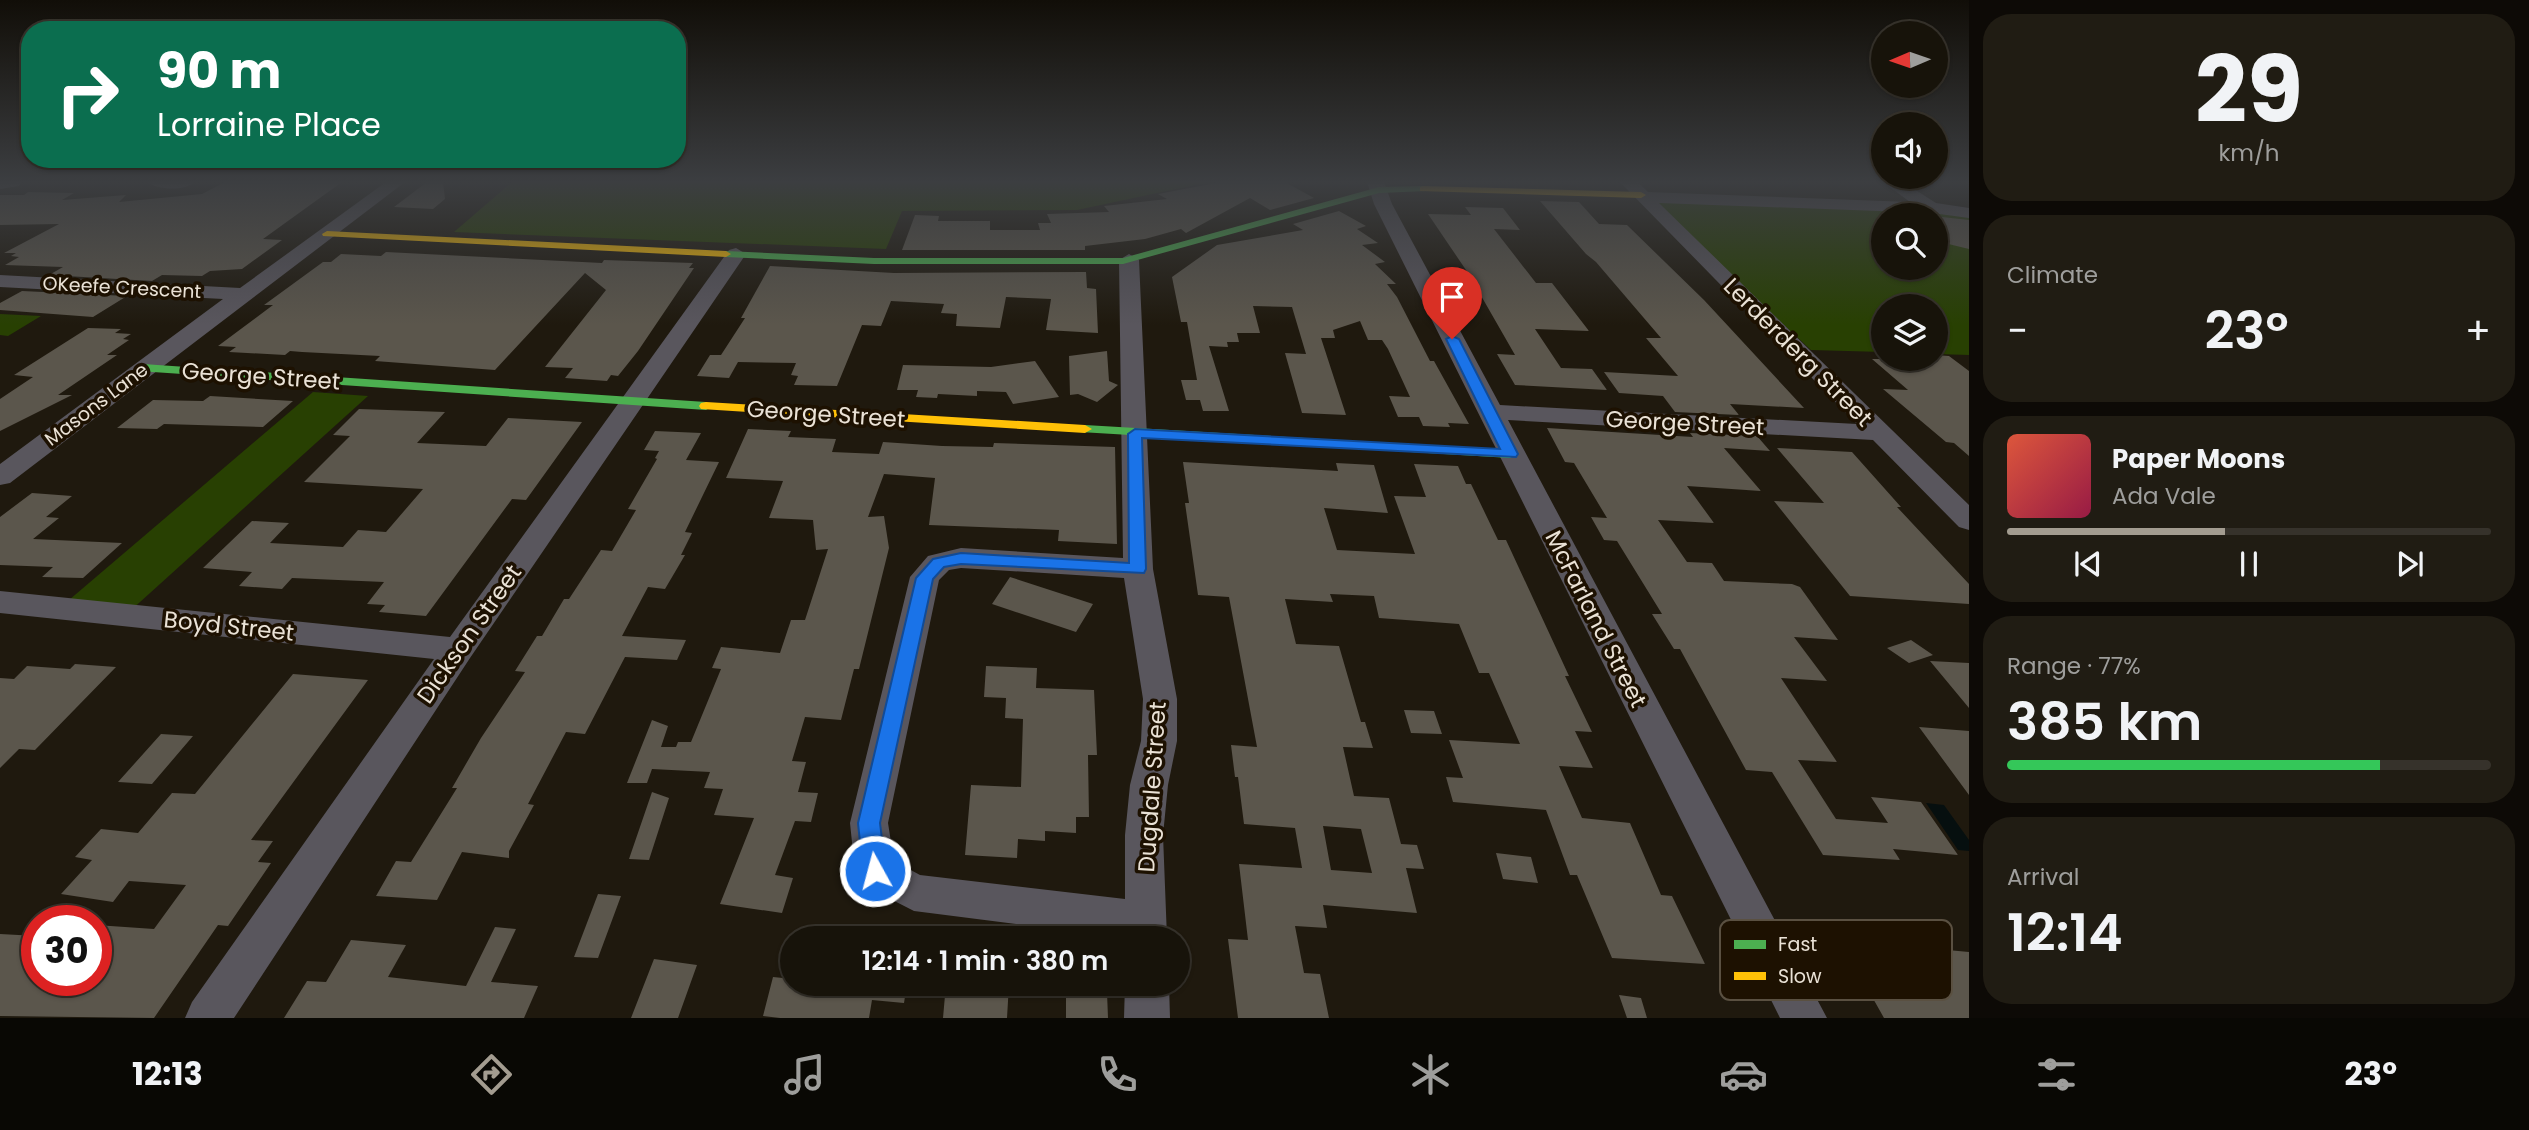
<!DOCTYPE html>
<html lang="en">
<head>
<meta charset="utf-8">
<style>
	:root { --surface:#17130a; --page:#201c13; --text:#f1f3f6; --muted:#9e9e9c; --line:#36322b; --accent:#a39c90 }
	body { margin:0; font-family:Poppins,sans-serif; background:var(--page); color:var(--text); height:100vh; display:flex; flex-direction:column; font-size:26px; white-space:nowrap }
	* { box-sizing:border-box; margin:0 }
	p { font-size:23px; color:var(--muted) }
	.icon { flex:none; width:38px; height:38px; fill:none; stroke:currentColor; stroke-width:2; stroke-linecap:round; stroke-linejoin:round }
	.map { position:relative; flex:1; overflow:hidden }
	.drawer { display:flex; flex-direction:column; gap:14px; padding:14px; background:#0d0a06; width:560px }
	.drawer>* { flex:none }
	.guide { position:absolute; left:21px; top:21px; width:665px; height:147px; border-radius:28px; box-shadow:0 2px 5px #0004,0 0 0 2px var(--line); background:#0b6e4f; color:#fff; overflow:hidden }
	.needle { width:46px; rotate:268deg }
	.fabs { position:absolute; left:1871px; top:21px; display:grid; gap:14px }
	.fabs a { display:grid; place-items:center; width:77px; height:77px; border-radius:50%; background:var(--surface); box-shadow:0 2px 5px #0004,0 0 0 2px var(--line); font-size:35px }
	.speed { position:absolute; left:21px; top:905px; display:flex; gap:14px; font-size:35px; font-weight:700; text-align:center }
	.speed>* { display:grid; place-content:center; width:91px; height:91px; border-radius:50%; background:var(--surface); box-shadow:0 2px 5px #0004,0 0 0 2px var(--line); line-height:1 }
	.speed .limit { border:10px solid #d22; background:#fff; color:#111 }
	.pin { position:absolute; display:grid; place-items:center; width:60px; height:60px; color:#fff; margin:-72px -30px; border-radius:50% 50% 50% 0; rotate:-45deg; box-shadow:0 0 7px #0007 }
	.pin .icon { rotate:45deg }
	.me { position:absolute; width:77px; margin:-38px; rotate:353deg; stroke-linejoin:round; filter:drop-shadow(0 0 5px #0008) }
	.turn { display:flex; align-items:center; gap:24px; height:147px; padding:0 21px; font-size:32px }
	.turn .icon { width:91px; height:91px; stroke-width:2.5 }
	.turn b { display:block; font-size:49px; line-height:60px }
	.big { font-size:52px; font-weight:600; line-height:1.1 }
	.drawer .widget { flex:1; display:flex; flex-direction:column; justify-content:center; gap:10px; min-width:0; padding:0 24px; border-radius:28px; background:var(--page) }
	.drawer .dial { align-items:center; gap:0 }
	.dial b { font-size:91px; line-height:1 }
	.song { display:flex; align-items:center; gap:21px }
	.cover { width:84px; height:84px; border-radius:10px; background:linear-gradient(135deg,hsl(10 70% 55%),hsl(340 70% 35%)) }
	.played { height:7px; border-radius:4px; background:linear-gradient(90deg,var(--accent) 45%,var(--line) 45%) }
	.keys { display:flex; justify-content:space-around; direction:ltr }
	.heat { display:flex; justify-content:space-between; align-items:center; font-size:38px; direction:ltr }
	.charge { height:10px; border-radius:5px; background:linear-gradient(90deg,#34c759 77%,var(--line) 0) }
	.trip { position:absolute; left:780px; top:926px; width:410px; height:70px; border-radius:35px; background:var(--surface); box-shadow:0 2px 5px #0004,0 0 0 2px var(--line); font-weight:600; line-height:70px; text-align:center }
	.dock { display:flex; height:112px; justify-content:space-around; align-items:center; background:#090804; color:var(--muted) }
	.dock .icon { width:49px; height:49px }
	.dock .on { color:var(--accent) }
	.dock b { font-size:32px; color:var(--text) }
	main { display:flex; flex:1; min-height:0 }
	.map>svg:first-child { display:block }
	.green { fill:#284002; fill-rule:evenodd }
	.water { fill:#060f0f }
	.building { fill:#5b564c; fill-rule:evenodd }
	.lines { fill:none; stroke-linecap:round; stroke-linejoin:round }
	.street { fill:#59565d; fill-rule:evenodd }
	.fast { fill:#4caf50; fill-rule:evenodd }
	.slow { fill:#ffc107; fill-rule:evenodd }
	.route { fill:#1a73e8; stroke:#114b97; stroke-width:2 }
	.labels { text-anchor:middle; stroke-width:7; stroke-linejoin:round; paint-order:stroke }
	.far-street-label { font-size:19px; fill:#eae2d6; stroke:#1d1101 }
	.street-label { font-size:23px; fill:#eae2d6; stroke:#1d1101 }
	.key { fill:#1d1101; stroke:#5a5041; stroke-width:2 }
	.key-label { font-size:19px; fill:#eae2d6 }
</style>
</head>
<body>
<main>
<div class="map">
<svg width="1969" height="1018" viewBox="0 0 1969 1018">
	<rect width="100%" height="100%" fill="#1f190e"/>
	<path class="green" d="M512,182H1209L1077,210L902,211L886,249L454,232Z
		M1647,198L1969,211V355L1936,354V306H1883V352L1811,350ZM1883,215H1936V268H1883Z
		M0,314L41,316L8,336L0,335Z
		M313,392L368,396L129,612L62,606Z"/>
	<path class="water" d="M1926,803L1944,805L1969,840V851L1958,850Z"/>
	<path class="building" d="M225,182H342L263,239L282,240L242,269L210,271L202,276L162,275L152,281L49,275L63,267L5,265L19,257L11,256L16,253H4L59,224L0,225V195H24L28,192L74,193L62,200L126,195L119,202L202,194Z
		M427,182H443L445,199L433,209L394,207Z
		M1221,182H1285L1314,198L1270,210L1250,198L1186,233L1181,229L1145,239L1085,246V250H902L915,215L939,216L938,221H990V230H1040L1038,223H1051L1047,214L1109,212L1104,206L1167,199L1158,194Z
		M1540,201L1579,202L1599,224L1627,225L1704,300L1804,408L1730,404L1739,415L1675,412L1663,396L1619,393L1604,372L1678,376L1646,338H1661L1596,262L1586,254Z
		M1465,207L1503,208L1520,230L1494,229L1536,283H1552L1589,331L1535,329L1561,368L1592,369L1607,390L1515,385L1497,354L1515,355L1468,273L1428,214L1471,215Z
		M1339,211L1366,226L1357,229L1378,243L1362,245L1385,262L1375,264L1396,284H1387L1397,297L1430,361H1434L1469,424L1448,423L1450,427L1423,426L1419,417H1398L1389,396L1410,397L1388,349L1382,340H1368L1360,321L1333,330L1335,338H1321L1346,415L1302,413L1285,353L1306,354L1292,307L1253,306L1260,333H1237L1239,342H1227L1228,347L1209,346L1229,411H1203L1200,400H1186L1181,380H1197L1187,322H1181L1172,277L1217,245L1303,230L1293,224Z
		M1942,217L1969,220V249L1936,241V223Z
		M386,252L602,263L604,260L693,263L689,268H694L638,351L618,376L611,375L607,381L565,378L573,368L545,367L606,290L585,273L495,370L375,361L380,356L302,352L290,351L285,355L229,352L236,347L218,346L273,305H264L323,262H331L341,254L381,256Z
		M770,266L894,273L1086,272L1087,288L1096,289L1098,333L1046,330L1051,299L1006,297L1000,328L956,326L957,314L941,313L944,304L891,301L881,326L862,325L837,386L794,385L798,376L791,375L796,363L738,362L729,378L697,376L710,355H721L745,318H741Z
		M22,291L127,296L93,317L0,310V303Z
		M88,328L121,329L115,333L131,334L123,339L129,340L107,355H117L58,395H72L0,431V399L33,377L14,375Z
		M1107,351L1109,381L1118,385L1097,402L1078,394L1070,395L1069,356Z
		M1936,355L1949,356L1969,371V456L1954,443L1946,442L1883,389L1908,390L1872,359H1936Z
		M1035,361L1059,397L1013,404L1006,392L977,391V396L938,394L937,398L916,397L918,390H897L903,365L991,367Z
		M210,396L293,401L263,427L164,424L157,429L117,428L153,400L203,401Z
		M359,409L445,412L417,443L486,446L508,418L582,422L526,500L512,499L426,616L379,612L385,605L367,604L384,582L292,578L282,589L239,586L252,572L203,568L252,521L289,523L270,543L343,547L358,530L386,532L423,489L304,482L350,436L333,435Z
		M1547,428L1693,437L1690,433L1757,436L1770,451L1724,448L1761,491L1687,486L1714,523L1658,520L1687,562L1712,563L1724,581L1792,584L1800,587L1838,640L1794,637L1827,681L1781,678L1837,762L1798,760L1836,819L1888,823L1871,797L1921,802L1958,855L1893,849L1900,860L1823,855L1772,772L1746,770L1680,649H1674L1652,614H1662L1617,541L1604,540L1591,517L1607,518L1574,463L1565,462Z
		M748,429L791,431L788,437L836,439L832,452L879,454L883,442L942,446L993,447L994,443L1115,447L1117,544L1058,541L1059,530L929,525L935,478L884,474L868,517L884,516L889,548L859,669H854L841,720L805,717L792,761L806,762L798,792L818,793L811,822L795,821L775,875L793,878L782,913L720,904L754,818L714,815L723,789L704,788L710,772L652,769L647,783H627L652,720L668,726L661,747H676L678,742H691L721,669L712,668L721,647L780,653L791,620H805L828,549L816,550L813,520L769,518L783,481L726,478Z
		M655,431L701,433L686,460L719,462L685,532L692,533L681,555H685L665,589L648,587L622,636L686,640L677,660L625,657L585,734L566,732L528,804L534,805L509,851V858L462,852L437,900L376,896L396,861L411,862L457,788H452L481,738L525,672L515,671L537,636H542L564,599H569L601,550L612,551L636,510L628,509L657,459L655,458L659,451L644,450Z
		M1777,448L1852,452L1901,507H1897L1969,584V604L1850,596L1774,501L1824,503Z
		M1183,462L1338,471L1336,463L1374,465L1388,513L1324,508L1337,550L1415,554L1394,496L1426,497L1414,464L1458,466L1466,484H1471L1498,540H1506L1569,676H1565L1592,732L1575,731L1593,768L1559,766L1582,818L1630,823L1661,895L1672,896L1705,964L1612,958L1577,875H1570L1546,810L1453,802L1446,777L1463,778L1449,740L1520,744L1489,673H1479L1459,624L1379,618L1374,596L1330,594L1333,602L1285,599L1296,644L1339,646L1361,722H1365L1373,748L1343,747L1354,796L1389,798L1401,844L1417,845L1424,869L1406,868L1417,913L1323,905L1327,928L1295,926L1304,973L1320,974L1329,1018H1238L1228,939L1248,940L1239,864L1302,868L1295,828L1244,824L1238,777H1235L1231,745L1257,747L1229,597L1198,595L1185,503H1189ZM1323,826L1361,829L1372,873L1331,870Z
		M32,493L72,496L46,517L59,518L33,539L122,543L83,578L42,577L53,567L0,565V517Z
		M1010,577L1093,604L1076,632L992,604Z
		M1911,640L1933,655L1909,663L1887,648Z
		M1930,661L1969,663V708Z
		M75,664L116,667L35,750L19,749L0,768V678L14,679L27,666L70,669Z
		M986,666L1037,668L1036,688L1094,690L1097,755H1088L1089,817H1076V833L1045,831V841L1018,839L1017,858L965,855L971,785L1021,787L1023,719L1005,718L1006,698L984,697Z
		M293,674L368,680L251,840L273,841L258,862L271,863L228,926L218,925L154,1018L0,1016V934L37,936V980H96V925L154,929L186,885L129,881L113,902L61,894L92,860L75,857L101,829L138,833L172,793L195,794Z
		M1404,710L1434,711L1442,734L1411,733Z
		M1919,727L1969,731V795Z
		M161,734L193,736L152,784L118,782Z
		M652,792L669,798L649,860L629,859Z
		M1496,853L1531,857L1538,883L1503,879Z
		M598,894L621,896L598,958L574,957Z
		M495,927L516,929L491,982L538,986L524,1018H284L307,981L326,982L351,940L406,945L388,977L466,986Z
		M1840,940L1969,952V1018H1884Z
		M654,959L697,965L678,1018H631Z
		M773,977L793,979V984H907L904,1003L872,1000L869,1018H780L763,1016Z
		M946,984H1009L1007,1018H943Z
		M1066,990L1107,992L1108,1018H1066Z
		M1619,995L1641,998L1647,1018H1627Z"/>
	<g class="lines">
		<path class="street" d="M0,182H21L19,186L0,189Z
			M148,182H192L193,183C184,191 156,190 148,182Z
			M386,182H405L10,483L0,485V464L223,299L0,287V275L240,288Z
			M1367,182H1384L1392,204L1500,405L1857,424L1620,182H1638L1648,192L1910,202L1883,182H1903L1936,203L1969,208V218L1932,213L1659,203L1969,505V530L1959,527L1873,440L1508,420L1827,1018H1780L1374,204Z
			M736,248L746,254L470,658L234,1018H185L192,1002L434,659L0,613V591L450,637L729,250Z
			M1129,254L1139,260L1153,569L1177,699V741L1168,785L1163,835L1167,938H1125L914,911L861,884L855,871L850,823L910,577L928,556L961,548L1123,558L1119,260ZM961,568L1124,578L1143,699L1141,741L1130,785L1125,835V899L920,875L894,861L888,823L939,580L949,570Z
			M1125,984H1169L1170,1018H1124Z"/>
		<path class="fast" d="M1423,186L1426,187V191L1379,193L1123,264H874L726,257L721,254L726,251L874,258H1123L1379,187Z
			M143,364L706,402L713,406L706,410L138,371V365Z
			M1085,425L1510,450L1517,454L1510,458L1080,432L1078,429Z"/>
		<path class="slow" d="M1423,186L1641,192L1646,195L1641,198L1420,191V187Z
			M327,231L726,251L731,254L726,257L323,236L322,234Z
			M706,402L1085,425L1092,429L1085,433L701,409L699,406L701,403Z"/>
	</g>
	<linearGradient id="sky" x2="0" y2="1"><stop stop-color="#110e08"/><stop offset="0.56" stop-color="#3c3e41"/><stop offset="1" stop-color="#3c3e41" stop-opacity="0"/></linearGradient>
	<rect width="1969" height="325" fill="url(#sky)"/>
	<path class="route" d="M1452,336L1459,339L1518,454L1516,457L1142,438L1146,569L1144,573L961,564L944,567L933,579L880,823L886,871L883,878L875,881L867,878L863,871L858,823L916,578L933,559L961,553L1129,563L1128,434L1135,429L1500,449L1446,339Z"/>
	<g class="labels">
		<g class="far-street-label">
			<text transform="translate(122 287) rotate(3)" y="7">OKeefe Crescent</text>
			<text transform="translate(96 404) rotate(-37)" y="7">Masons Lane</text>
		</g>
		<g class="street-label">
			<text transform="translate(1798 352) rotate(45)" y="8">Lerderderg Street</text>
			<text transform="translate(261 376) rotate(4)" y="8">George Street</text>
			<text transform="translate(826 414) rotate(4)" y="8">George Street</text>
			<text transform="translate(1685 423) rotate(3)" y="8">George Street</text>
			<text transform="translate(1596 619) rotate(63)" y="8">McFarland Street</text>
			<text transform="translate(229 626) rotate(6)" y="8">Boyd Street</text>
			<text transform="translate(469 634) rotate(-55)" y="8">Dickson Street</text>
			<text transform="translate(1152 787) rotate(-86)" y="8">Dugdale Street</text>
		</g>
	</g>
	<rect x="1720" y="920" width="232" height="80" rx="10" class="key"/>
	<rect x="1734" y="940" width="32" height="9" fill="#4caf50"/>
	<rect x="1734" y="972" width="32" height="8" fill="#ffc107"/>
	<g class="key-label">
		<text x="1778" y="951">Fast</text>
		<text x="1778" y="983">Slow</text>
	</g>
</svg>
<div class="fabs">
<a><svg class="needle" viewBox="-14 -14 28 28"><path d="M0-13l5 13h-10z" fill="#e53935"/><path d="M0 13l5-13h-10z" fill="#9e9e9c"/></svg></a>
<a><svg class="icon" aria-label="sound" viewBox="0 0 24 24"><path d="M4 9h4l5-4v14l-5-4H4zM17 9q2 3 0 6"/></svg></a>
<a><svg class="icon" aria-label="search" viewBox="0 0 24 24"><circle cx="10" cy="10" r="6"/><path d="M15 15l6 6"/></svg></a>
<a><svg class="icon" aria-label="layers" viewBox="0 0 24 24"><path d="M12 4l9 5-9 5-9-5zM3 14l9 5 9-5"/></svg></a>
</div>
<div class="speed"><div class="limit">30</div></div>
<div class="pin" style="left:1452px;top:339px;background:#d93025"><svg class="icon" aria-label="arrive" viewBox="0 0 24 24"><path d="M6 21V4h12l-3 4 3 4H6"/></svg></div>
<svg class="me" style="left:875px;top:871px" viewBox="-20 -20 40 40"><circle r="17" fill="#1a73e8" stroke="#fff" stroke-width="3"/><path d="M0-11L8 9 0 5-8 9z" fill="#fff"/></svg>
<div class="trip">12:14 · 1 min · 380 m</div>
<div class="guide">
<div class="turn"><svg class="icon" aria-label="right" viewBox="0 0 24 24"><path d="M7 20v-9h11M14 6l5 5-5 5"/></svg><div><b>90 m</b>Lorraine Place</div></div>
</div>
</div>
<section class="drawer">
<div class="widget dial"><b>29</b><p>km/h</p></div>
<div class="widget"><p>Climate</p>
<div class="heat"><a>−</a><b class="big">23°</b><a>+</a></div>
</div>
<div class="widget">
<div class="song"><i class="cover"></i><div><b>Paper Moons</b><p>Ada Vale</p></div></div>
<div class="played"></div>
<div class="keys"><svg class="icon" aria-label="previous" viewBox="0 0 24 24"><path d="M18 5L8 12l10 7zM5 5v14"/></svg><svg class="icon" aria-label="pause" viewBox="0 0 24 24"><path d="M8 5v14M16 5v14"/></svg><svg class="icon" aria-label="next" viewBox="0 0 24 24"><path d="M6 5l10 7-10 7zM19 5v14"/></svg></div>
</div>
<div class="widget"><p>Range · 77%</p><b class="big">385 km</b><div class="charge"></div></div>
<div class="widget"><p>Arrival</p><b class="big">12:14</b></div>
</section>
</main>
<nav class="dock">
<b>12:13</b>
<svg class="icon on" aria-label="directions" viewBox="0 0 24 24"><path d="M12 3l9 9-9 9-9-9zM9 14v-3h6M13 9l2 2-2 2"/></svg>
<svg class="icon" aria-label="music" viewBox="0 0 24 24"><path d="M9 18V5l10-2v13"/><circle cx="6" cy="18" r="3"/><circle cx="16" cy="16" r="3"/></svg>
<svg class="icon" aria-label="phone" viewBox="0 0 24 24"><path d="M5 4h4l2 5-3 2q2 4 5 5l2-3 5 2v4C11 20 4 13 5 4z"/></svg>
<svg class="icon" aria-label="climate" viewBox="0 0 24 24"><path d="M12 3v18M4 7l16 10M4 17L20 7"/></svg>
<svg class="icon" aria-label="car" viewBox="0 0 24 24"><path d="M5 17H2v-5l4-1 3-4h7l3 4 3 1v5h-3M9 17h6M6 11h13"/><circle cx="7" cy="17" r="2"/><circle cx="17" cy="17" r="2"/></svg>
<svg class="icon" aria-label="filters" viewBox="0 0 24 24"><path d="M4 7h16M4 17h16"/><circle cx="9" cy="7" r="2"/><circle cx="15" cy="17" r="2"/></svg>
<b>23°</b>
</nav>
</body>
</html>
